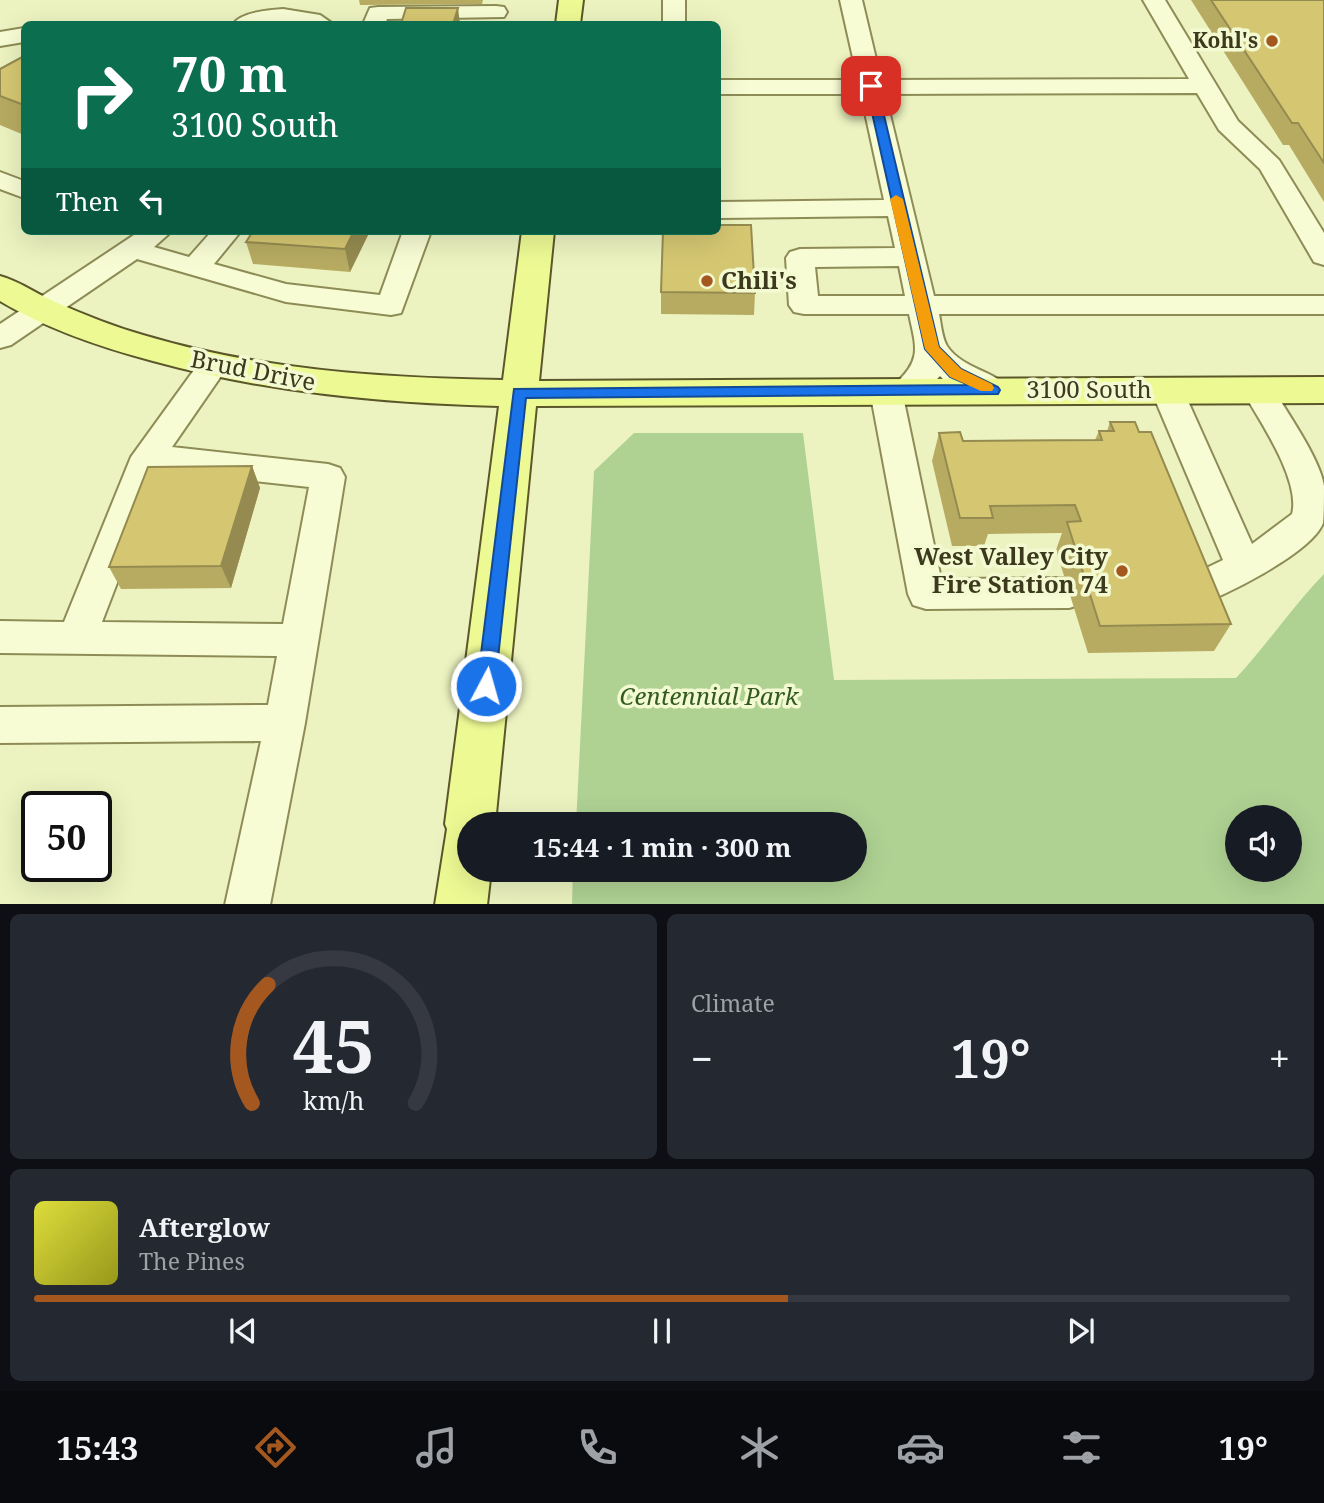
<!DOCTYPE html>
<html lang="en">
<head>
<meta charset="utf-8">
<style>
	:root { --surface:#171b24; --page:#242831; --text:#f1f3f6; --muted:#9ea1a6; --line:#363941; --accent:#a4581f }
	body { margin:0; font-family:"Noto Serif",serif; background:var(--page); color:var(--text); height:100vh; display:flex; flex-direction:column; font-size:26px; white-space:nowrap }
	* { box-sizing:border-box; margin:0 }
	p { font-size:23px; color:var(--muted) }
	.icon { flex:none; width:38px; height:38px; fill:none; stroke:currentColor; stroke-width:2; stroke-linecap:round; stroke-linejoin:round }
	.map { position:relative; height:904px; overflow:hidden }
	.side { display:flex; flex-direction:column; gap:10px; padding:10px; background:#0d0f14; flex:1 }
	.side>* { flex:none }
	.hud { position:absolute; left:21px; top:21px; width:700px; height:214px; border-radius:10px; box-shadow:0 7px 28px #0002; background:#0b6e4f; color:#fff; overflow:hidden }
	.buttons { position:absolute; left:1225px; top:805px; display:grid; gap:14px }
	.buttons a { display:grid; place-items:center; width:77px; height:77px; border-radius:50%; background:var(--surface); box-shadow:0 7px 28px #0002; font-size:35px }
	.speed { position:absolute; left:21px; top:791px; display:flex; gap:14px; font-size:35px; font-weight:700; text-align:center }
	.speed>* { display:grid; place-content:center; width:91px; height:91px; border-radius:50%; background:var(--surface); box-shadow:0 7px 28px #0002; line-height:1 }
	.speed .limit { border:4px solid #111; border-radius:10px; background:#fff; color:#111 }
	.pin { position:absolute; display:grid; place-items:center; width:60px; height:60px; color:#fff; margin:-30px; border-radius:14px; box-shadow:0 4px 10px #0006 }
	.me { position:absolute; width:77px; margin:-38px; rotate:6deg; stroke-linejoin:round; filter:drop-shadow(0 0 5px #0008) }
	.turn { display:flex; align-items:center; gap:24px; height:147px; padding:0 35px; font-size:32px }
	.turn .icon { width:91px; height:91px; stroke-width:2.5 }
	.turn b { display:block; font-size:49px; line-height:60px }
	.then { display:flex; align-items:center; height:66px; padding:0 35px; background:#0003; gap:14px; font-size:26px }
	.big { font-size:52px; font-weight:700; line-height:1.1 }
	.side .widget { flex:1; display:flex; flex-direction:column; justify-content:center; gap:10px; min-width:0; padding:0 24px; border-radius:10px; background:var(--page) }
	.side .dial { align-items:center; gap:0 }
	.dial svg { height:182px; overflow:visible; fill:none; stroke:var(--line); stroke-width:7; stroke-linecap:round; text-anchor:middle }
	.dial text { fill:var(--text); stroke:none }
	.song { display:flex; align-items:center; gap:21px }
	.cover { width:84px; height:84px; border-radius:10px; background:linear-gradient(135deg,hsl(60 70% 55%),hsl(60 70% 35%)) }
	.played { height:7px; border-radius:4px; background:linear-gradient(90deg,var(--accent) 60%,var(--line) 60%) }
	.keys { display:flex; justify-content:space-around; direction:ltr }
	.heat { display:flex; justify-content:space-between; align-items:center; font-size:38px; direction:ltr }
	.side .tiles { flex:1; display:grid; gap:10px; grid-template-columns:1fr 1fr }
	.widget:last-child { grid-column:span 2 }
	.trip { position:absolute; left:457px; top:812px; width:410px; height:70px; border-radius:35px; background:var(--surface); box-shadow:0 7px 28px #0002; font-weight:700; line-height:70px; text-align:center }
	.menu { display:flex; height:112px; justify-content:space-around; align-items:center; background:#090b0e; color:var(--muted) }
	.menu .icon { width:49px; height:49px }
	.menu .active { color:var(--accent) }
	.menu b { font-size:32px; color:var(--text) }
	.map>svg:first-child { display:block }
	.green { fill:#afd293; fill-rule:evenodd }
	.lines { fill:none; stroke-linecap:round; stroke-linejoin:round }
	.minor-casing { stroke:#8e8c56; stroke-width:4 }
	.major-casing { stroke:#5b572b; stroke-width:4 }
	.minor { fill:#f7fcd4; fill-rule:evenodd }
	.major { fill:#edfa94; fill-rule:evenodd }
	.wall { fill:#b7ab62 }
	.shaded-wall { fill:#958b50 }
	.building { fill:#d5c772; stroke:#958b50; stroke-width:2 }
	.route { fill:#1a73e8; stroke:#114b97; stroke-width:2 }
	.slow { fill:#f59e0b }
	.poi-dot { fill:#a4581f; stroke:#f3f9d1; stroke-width:2.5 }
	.labels { text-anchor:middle; stroke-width:7; stroke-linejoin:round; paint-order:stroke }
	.far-poi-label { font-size:21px; font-weight:bold; fill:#3c391c; stroke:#f3f9d1; text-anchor:end }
	.poi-label { font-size:24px; font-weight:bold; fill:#3c391c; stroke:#f3f9d1; text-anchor:start }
	.street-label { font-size:24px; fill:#3c391c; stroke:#f3f9d1 }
	.park-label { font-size:24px; font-style:italic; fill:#325b20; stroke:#f3f9d1 }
</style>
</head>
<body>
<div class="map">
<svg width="1324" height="905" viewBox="0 0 1324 905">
	<rect width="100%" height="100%" fill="#ecf3c0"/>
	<path class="green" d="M634,433H803L834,680L1236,678C1267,645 1292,607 1324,574V904H572L573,870H854V824H576L594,471ZM1237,817H1290V870H1237Z"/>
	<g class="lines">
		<defs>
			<path id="minor" d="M663,0H685V24H663Z
				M840,0H862L881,80L1189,79L1143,0H1165L1238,121L1279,160L1324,233V265L1314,262L1260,169L1219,130L1197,93L885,94L934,296H1324V314H939C941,324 942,338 947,346C963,370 998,371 1009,390L1004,398L993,401L982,398L945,381L940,376L918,399L904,401L941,579L1069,578L1082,582L1087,593L1082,604L1069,608L926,609L913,605L908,594L870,391L875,383L886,380L896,383C922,359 916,347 909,314H804L794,312L789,305L786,258L790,252L800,249L895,248L888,216L718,218V202L884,200L861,94H718V80H858ZM899,266L905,296H818L815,267Z
				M496,6L504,7L507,12L504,17L387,19L385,24H363L370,8L378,7Z
				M283,9L320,15L333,24H233C242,12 269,10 283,9Z
				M24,28V42L0,46V32Z
				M0,172L24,181V198L0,189Z
				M140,231H172L154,247L189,257L212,231H241L214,264L286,284L380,295L403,231H431L401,313L391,315L286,302L137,259L11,345L0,348V324Z
				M213,355L224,359L228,366L172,447L328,464L340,468L345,477L305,723L270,905H225L261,741L0,743V707L268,705L277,656L0,653V621L64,622L131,457L202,359ZM160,471L309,487L283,624L102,622Z
				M1167,379L1178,382L1183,390L1252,544L1292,514C1301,480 1259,420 1242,390L1247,382L1258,379L1269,382C1284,408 1320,458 1324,486C1324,496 1324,514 1323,523C1312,553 1221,598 1190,608L1177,604L1172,593L1177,582L1223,560L1151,390L1156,382Z"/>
			<path id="major" d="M559,0H583L580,24H556Z
				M522,231H554L539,381L1324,377V403L536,406L495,824H469V870H491L487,905H435L447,829L445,824L499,406C381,403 267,392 153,361C100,347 47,329 0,301V276C19,281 35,293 53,301C82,314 112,326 143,335C260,370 382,378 503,380Z"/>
		</defs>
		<use href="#minor" class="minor-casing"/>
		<use href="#major" class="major-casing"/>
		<use href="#minor" class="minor"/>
		<use href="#major" class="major"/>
	</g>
	<path class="wall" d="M359,0H483L482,4L360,5Z
		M1191,0H1324V202L1289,145H1283Z
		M24,56V135L0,125V69Z
		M253,231H370L350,272L253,264L246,242Z
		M661,292L755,293L754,315L661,314Z
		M1110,422L1139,432L1231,624L1214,651L1088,653L1056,550L1062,533L988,534L984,546H952L932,461L939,433L963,441L1095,440L1099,431H1107Z
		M252,466L260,488L231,588L121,589L109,567Z"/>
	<path class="shaded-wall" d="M458,8L460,24H453Z
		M354,231H370L350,272L345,249Z
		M252,466L260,488L231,588L221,566Z"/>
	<path class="building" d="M1211,0H1324V163L1298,123H1292Z
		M406,8H458L453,24H401Z
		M24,56V105L0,96V69Z
		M718,225H751L755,293L661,292L663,231H718Z
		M253,231H354L345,249L246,242Z
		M1110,422H1135L1139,432H1151L1231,624L1100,626L1067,522L1081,521L1075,505L990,506L993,518H960L939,433L960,432L963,441L1102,440L1099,431H1114Z
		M252,466L221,566L109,567L148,467Z"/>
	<path class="route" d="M871,83L877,86L939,347L961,369L998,387L1000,390L998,394L526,398L495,686L493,691L486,694L479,691L477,686L514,389L969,385L950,377L925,349L866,86Z"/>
	<path class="slow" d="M896,195L903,199L939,347L961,369L992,384L994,388L992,391H981L950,377L925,349L890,199Z"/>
	<g class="poi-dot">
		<circle cx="1272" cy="41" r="7"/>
		<circle cx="707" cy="281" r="7"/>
		<circle cx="1122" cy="571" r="7"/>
	</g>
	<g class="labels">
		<g class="far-poi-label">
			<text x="1258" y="48">Kohl's</text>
		</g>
		<g class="poi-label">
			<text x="721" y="289">Chili's</text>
			<text x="1108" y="565" text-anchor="end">West Valley City<tspan x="1108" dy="28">Fire Station 74</tspan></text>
		</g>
		<g class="street-label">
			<text transform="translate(253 371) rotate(11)" y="8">Brud Drive</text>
			<text x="1089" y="398">3100 South</text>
		</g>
		<g class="park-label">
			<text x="709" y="705">Centennial Park</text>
		</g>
	</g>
</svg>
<div class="buttons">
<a><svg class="icon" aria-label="sound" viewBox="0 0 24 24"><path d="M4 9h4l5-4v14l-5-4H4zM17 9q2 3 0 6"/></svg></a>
</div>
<div class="speed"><div class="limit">50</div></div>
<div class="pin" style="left:871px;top:86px;background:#d93025"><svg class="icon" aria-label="arrive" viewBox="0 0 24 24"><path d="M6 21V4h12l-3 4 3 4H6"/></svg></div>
<svg class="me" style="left:486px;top:686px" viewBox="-20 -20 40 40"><circle r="17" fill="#1a73e8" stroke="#fff" stroke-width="3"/><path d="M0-11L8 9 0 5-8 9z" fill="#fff"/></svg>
<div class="trip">15:44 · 1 min · 300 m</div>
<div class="hud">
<div class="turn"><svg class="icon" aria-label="right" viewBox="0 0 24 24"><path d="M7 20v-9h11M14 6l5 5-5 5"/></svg><div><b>70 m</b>3100 South</div></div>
<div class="then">Then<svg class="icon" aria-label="left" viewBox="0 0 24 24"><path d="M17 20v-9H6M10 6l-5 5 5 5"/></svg></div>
</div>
</div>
<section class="side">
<div class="tiles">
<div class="widget dial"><svg viewBox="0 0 100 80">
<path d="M14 69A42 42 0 1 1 86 69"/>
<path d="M14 69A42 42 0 0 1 21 17" stroke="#a4581f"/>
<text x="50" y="56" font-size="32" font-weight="700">45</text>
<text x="50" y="72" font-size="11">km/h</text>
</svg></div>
<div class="widget"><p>Climate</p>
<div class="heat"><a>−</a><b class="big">19°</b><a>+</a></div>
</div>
<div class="widget">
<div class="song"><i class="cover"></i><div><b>Afterglow</b><p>The Pines</p></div></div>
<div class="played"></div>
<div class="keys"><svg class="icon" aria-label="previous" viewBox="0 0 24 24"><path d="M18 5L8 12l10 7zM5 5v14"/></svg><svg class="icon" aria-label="pause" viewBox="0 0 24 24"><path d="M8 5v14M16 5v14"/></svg><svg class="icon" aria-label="next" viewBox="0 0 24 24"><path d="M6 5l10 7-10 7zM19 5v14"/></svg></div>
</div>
</div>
</section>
<nav class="menu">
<b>15:43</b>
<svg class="icon active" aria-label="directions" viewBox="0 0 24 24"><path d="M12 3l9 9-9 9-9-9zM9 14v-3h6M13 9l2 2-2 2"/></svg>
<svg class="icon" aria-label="music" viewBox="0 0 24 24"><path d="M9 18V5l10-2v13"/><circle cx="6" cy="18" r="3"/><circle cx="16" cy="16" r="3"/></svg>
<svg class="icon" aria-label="phone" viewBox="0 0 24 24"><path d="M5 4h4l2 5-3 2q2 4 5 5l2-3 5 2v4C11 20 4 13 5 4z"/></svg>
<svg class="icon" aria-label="climate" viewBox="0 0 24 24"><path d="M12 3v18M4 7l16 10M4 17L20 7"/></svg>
<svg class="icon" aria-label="car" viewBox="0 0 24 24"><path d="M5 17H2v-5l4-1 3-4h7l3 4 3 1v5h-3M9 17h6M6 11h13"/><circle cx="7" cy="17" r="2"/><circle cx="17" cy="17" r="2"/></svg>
<svg class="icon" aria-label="filters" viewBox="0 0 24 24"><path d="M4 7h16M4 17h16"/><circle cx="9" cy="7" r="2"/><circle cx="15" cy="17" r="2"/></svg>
<b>19°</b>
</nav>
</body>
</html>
